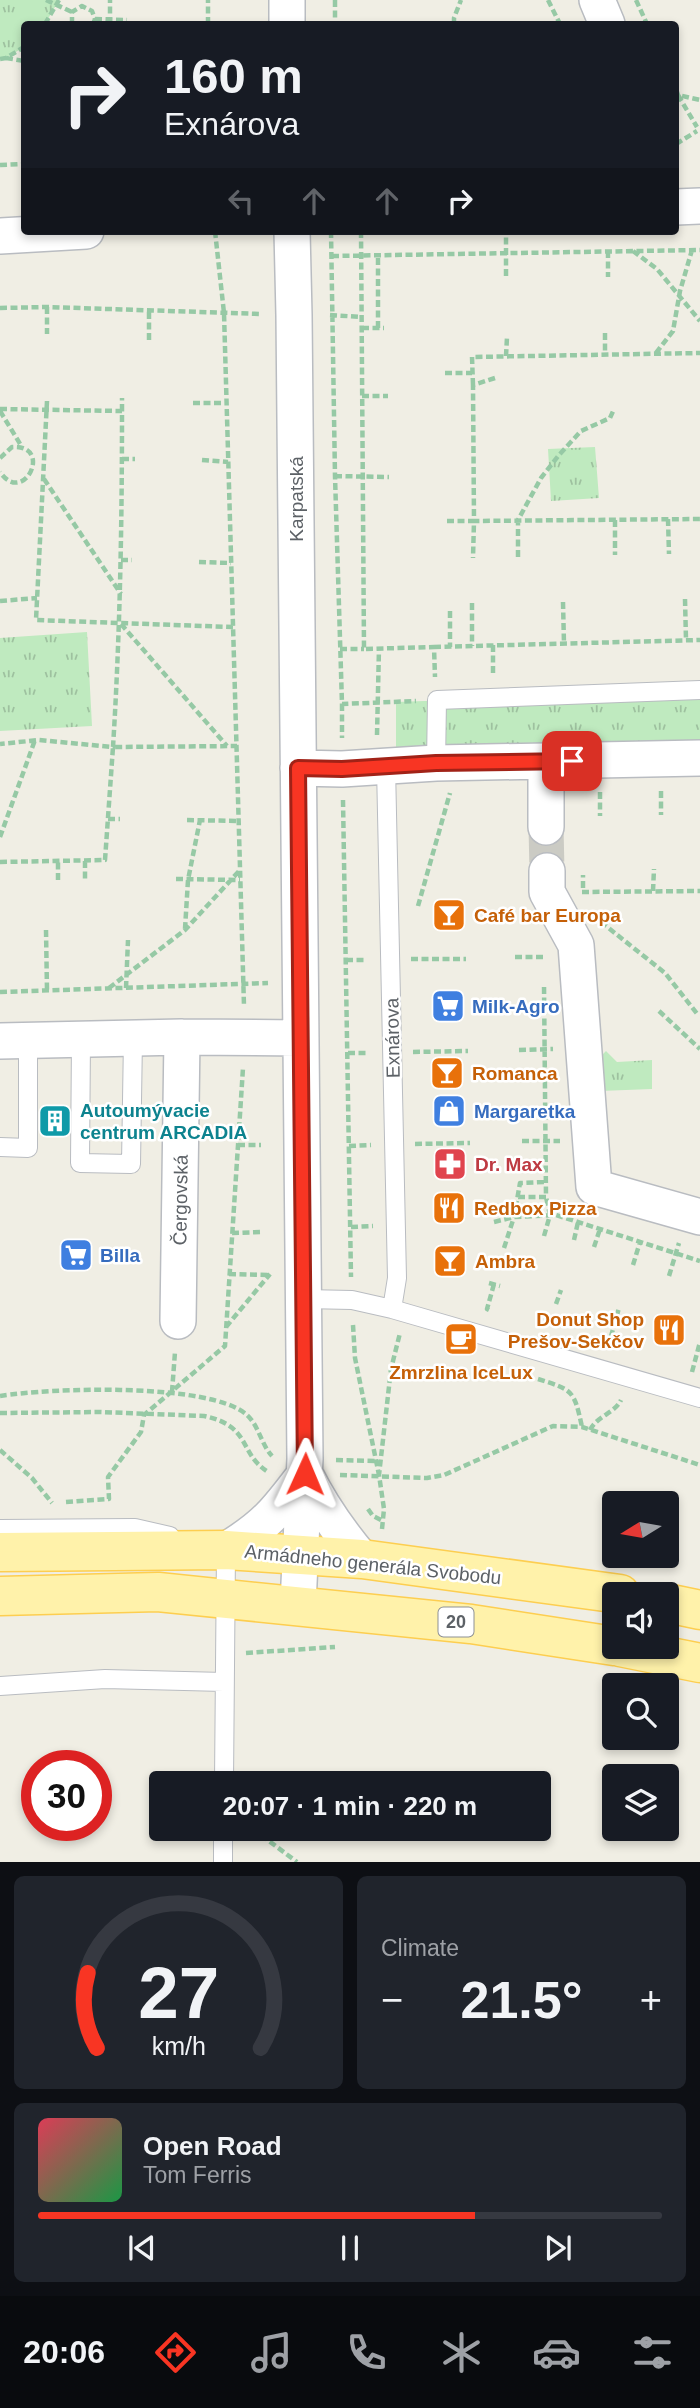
<!DOCTYPE html>
<html lang="en">
<head>
<meta charset="utf-8">
<style>
	:root { --surface:#171b24; --page:#20242c; --text:#f1f3f6; --muted:#9ea1a6; --line:#363941; --accent:#f83523 }
	body { margin:0; font-family:Helvetica,sans-serif; background:var(--page); color:var(--text); height:100vh; display:flex; flex-direction:column; font-size:26px; white-space:nowrap }
	* { box-sizing:border-box; margin:0 }
	p { font-size:23px; color:var(--muted) }
	.icon { flex:none; width:38px; height:38px; fill:none; stroke:currentColor; stroke-width:2; stroke-linecap:round; stroke-linejoin:round }
	.map { position:relative; height:1862px; overflow:hidden }
	.side { display:flex; flex-direction:column; gap:14px; padding:14px; background:#0d0f14; flex:1 }
	.side>* { flex:none }
	.top-card { position:absolute; left:21px; top:21px; width:658px; height:214px; border-radius:7px; box-shadow:0 4px 10px #0003; background:#171b24; color:var(--text); overflow:hidden }
	.needle { width:46px; rotate:259deg }
	.tools { position:absolute; left:602px; top:1491px; display:grid; gap:14px }
	.tools a { display:grid; place-items:center; width:77px; height:77px; border-radius:7px; background:var(--surface); box-shadow:0 4px 10px #0003; font-size:35px }
	.speed { position:absolute; left:21px; top:1750px; display:flex; gap:14px; font-size:35px; font-weight:700; text-align:center }
	.speed>* { display:grid; place-content:center; width:91px; height:91px; border-radius:50%; background:var(--surface); box-shadow:0 4px 10px #0003; line-height:1 }
	.speed .limit { border:10px solid #d22; background:#fff; color:#111 }
	.pin { position:absolute; display:grid; place-items:center; width:60px; height:60px; color:#fff; margin:-30px; border-radius:14px; box-shadow:0 4px 10px #0006 }
	.me { position:absolute; width:77px; margin:-38px; rotate:1deg; stroke-linejoin:round; filter:drop-shadow(0 0 5px #0008) }
	.turn { display:flex; align-items:center; gap:24px; height:147px; padding:0 28px; font-size:32px }
	.turn .icon { width:91px; height:91px; stroke-width:2.5 }
	.turn b { display:block; font-size:49px; line-height:60px }
	.lanes { display:flex; align-items:center; height:66px; padding:0 28px; background:#0003; justify-content:center; gap:35px; direction:ltr }
	.lanes .off { opacity:.35 }
	.big { font-size:52px; font-weight:700; line-height:1.1 }
	.side .widget { flex:1; display:flex; flex-direction:column; justify-content:center; gap:10px; min-width:0; padding:0 24px; border-radius:10px; background:var(--page) }
	.side .dial { align-items:center; gap:0 }
	.dial svg { height:182px; overflow:visible; fill:none; stroke:var(--line); stroke-width:7; stroke-linecap:round; text-anchor:middle }
	.dial text { fill:var(--text); stroke:none }
	.song { display:flex; align-items:center; gap:21px }
	.cover { width:84px; height:84px; border-radius:10px; background:linear-gradient(135deg,hsl(350 70% 55%),hsl(140 70% 35%)) }
	.played { height:7px; border-radius:4px; background:linear-gradient(90deg,var(--accent) 70%,var(--line) 70%) }
	.keys { display:flex; justify-content:space-around; direction:ltr }
	.heat { display:flex; justify-content:space-between; align-items:center; font-size:38px; direction:ltr }
	.side .tiles { flex:1; display:grid; gap:14px; grid-template-columns:1fr 1fr }
	.widget:last-child { grid-column:span 2 }
	.trip { position:absolute; left:149px; top:1771px; width:402px; height:70px; border-radius:7px; background:var(--surface); box-shadow:0 4px 10px #0003; font-weight:700; line-height:70px; text-align:center }
	.tabs { display:flex; height:112px; justify-content:space-around; align-items:center; background:#090b0e; color:var(--muted) }
	.tabs .icon { width:49px; height:49px }
	.tabs .current { color:var(--accent) }
	.tabs b { font-size:32px; color:var(--text) }
	.map>svg:first-child { display:block }
	.grass { fill:url(#grass-tufts) }
	.lines { fill:none; stroke-linecap:round; stroke-linejoin:round }
	.minor-tunnel { stroke:#cbcbc4; stroke-width:35; stroke-dasharray:35 18; stroke-linecap:butt }
	.service-casing { stroke:#b9bcc1; stroke-width:20 }
	.minor-casing { stroke:#b9bcc1; stroke-width:38 }
	.primary-casing { stroke:#fdce50; stroke-width:41 }
	.path { stroke:#96c9a5; stroke-width:4.5; stroke-dasharray:7 3.5; stroke-linecap:butt }
	.service { stroke:#fff; stroke-width:18 }
	.minor { stroke:#fff; stroke-width:35 }
	.primary { stroke:#fff2aa; stroke-width:38 }
	.route-casing { stroke:#a12217; stroke-width:18 }
	.route { stroke:#f83523; stroke-width:12 }
	.labels { text-anchor:middle; stroke-width:5; stroke-linejoin:round; paint-order:stroke }
	.shield { fill:#fff; stroke:#8d9094; stroke-width:2 }
	.shield-label { font-size:18px; font-weight:bold; fill:#5c6166 }
	.street-label { font-size:19px; fill:#5c6166; stroke:#fff }
	.food-label { font-size:19px; font-weight:bold; fill:#c56008; stroke:#fff; text-anchor:start }
	.shop-label { font-size:19px; font-weight:bold; fill:#366cbe; stroke:#fff; text-anchor:start }
	.culture-label { font-size:19px; font-weight:bold; fill:#0d838f; stroke:#fff; text-anchor:start }
	.health-label { font-size:19px; font-weight:bold; fill:#be3a42; stroke:#fff; text-anchor:start }
</style>
</head>
<body>
<div class="map">
<svg width="700" height="1862" viewBox="0 0 700 1862">
	<defs>
		<pattern id="grass-tufts" width="24" height="20" patternUnits="userSpaceOnUse" patternTransform="scale(1.75)"><rect width="24" height="20" fill="#bfeabf"/><path d="M3 7l-1-3M5 7V3M7 7l1-3M15 17l-1-3M17 17v-4M19 17l1-3" fill="none" stroke="#9ec19f"/></pattern>
	</defs>
	<rect width="100%" height="100%" fill="#f0eee4"/>
	<path class="grass" d="M0,0H59L45,24H24V47L6,58L0,59Z
		M595,447L599,498L551,501L548,449Z
		M87,632L92,726L0,731V638Z
		M700,691V768L396,774V702Z
		M606,1051L617,1062L652,1060V1089L600,1091L599,1058Z"/>
	<g class="lines">
		<path class="minor-tunnel" d="M546,827L547,871"/>
		<defs>
			<path id="service" d="M436,763L437,700L700,690
				M386,767L397,1278L392,1309
				M81,1039L80,1163L131,1164L133,1038
				M0,1147L28,1148V1040
				M304,1299L352,1300L392,1309L700,1398
				M0,1529L135,1528L170,1536
				M222,1549L226,1550L224,1783
				M0,1686L105,1679L224,1682
				M223,1862V1829"/>
			<path id="minor" d="M287,0V24
				M597,0L607,24
				M676,207L700,206
				M292,231L294,315L305,1459L298,1604
				M0,236L86,231
				M546,761V827
				M298,768L342,769L436,763L700,758
				M547,871V892L576,945L594,1187L700,1217
				M0,1041L182,1037L301,1038
				M178,1321L182,1037
				M305,1474C321,1506 339,1532 362,1559
				M226,1550C266,1526 277,1511 305,1474"/>
			<path id="primary" d="M0,1552L226,1550L362,1559L620,1594
				M0,1596L158,1592L471,1624L614,1646
				M667,1603L700,1610
				M620,1647L700,1663"/>
		</defs>
		<use href="#service" class="service-casing"/>
		<use href="#minor" class="minor-casing"/>
		<use href="#primary" class="primary-casing"/>
		<path class="path" d="M46,0L72,12
			M335,0V24
			M548,0L560,24
			M636,0L647,24
			M95,19L127,20
			M45,24L59,0
			M72,24V12L82,6L92,11L95,19L93,24
			M110,24V0
			M208,24V0
			M454,24V18L461,0
			M6,58L24,61
			M0,59L6,58L24,47
			M676,89L678,95L700,100
			M678,95L697,127
			M676,144L697,131
			M0,165L24,164
			M215,231L224,313L244,1006
			M331,231L335,476L342,704L416,701
			M361,231L364,649L434,647L435,677
			M608,251V277
			M633,251L657,269L700,321
			M332,256L700,250
			M506,276V231
			M47,307V334
			M0,308L47,307L262,314
			M330,315L361,317
			M362,328H384
			M378,328V255
			M605,333V354
			M149,340V311
			M656,353L673,331L680,291L692,250
			M506,356L507,337
			M445,373H472
			M495,378L473,385L474,521L700,519
			M473,385L472,357L700,353
			M362,396H388
			M47,401L36,620L233,627
			M193,403H227
			M0,409L122,411C122,523 120,635 113,747L39,740L0,744
			M0,411L22,447
			M122,411V398
			M0,458L12,447C54,444 24,507 0,472
			M122,459H135
			M202,460L228,462
			M335,476L389,477
			M44,479L121,594
			M668,519L669,554
			M615,520V555
			M447,521H474L473,558
			M518,557V520L541,478L559,455L581,431L610,418L614,409
			M121,560H132
			M199,562L231,563
			M685,599L686,640
			M0,601L37,598
			M563,602L564,644
			M472,603V646
			M450,611V647
			M121,624L227,746
			M493,645V676
			M434,647L700,640
			M340,649H364
			M342,704V738
			M377,735L379,648
			M661,791V815
			M600,792V816
			M343,800L351,1277
			M108,819H120
			M187,820L238,821
			M0,837L35,740
			M85,861V880
			M0,862L105,860L113,747L237,746
			M176,879L240,880
			M58,880V861
			M583,888V875
			M653,891L654,869
			M582,892L700,891
			M418,906L450,793
			M601,922L665,973L698,1015
			M185,929L188,880L200,820
			M46,930L47,991
			M515,957H546
			M411,959H466
			M346,960H367
			M109,988L185,930L240,870
			M126,988L128,940
			M0,992L268,983
			M659,1011L700,1049
			M519,1050L553,1049
			M413,1052L468,1051
			M348,1053H369
			M522,1141H560
			M415,1144L470,1143
			M238,1145H261
			M349,1146L371,1145
			M518,1197H546L544,984
			M494,1222L514,1217L556,1215L700,1261
			M351,1227L373,1226
			M232,1233L261,1232
			M544,1236L550,1215L546,1197
			M574,1240L578,1222
			M594,1247L600,1229
			M504,1248L514,1217L520,1183L545,1182
			M633,1265L640,1242
			M229,1274L269,1275
			M669,1276L679,1243
			M489,1283L500,1286
			M556,1304L561,1290
			M489,1310L487,1309L494,1284
			M353,1325L355,1358L379,1475
			M226,1327L270,1274
			M608,1347L619,1308
			M692,1372L700,1342
			M538,1379C573,1390 574,1390 582,1427
			M172,1392L175,1352
			M0,1396C50,1388 210,1382 247,1415C259,1426 261,1444 272,1456
			M0,1413L101,1412L204,1416C252,1426 238,1453 268,1472
			M590,1430C597,1416 615,1413 621,1400
			M0,1450L32,1478L52,1503
			M336,1460L376,1461
			M340,1475L427,1478L444,1475L553,1426L582,1427L700,1465
			M66,1502L109,1499L108,1477L141,1432L144,1415L225,1346L243,1068
			M368,1509L373,1516L383,1521
			M382,1529L384,1509L379,1475L391,1369L400,1333
			M246,1653L335,1647
			M253,1829L297,1862"/>
		<use href="#service" class="service"/>
		<use href="#minor" class="minor"/>
		<use href="#primary" class="primary"/>
	</g>
	<g class="lines">
		<defs>
			<path id="route" d="M305,1474L298,768L342,769L436,763L572,761"/>
		</defs>
		<use href="#route" class="route-casing"/>
		<use href="#route" class="route"/>
	</g>
	<defs>
		<symbol id="bar-square" viewBox="-11 -11 22 22"><rect x="-9" y="-9" width="18" height="18" rx="4" fill="#e8710a" stroke="#fff"/><path d="M-6-5H6L.8 .8V4.5H3.5V6h-7V4.5H-.8V.8Z" fill="#fff"/></symbol>
		<symbol id="supermarket-square" viewBox="-11 -11 22 22"><rect x="-9" y="-9" width="18" height="18" rx="4" fill="#3f7fe0" stroke="#fff"/><path d="M-6-5.5h2.5l.6 2H6L4.5 2H-2.5L-4.4-4H-6ZM-1.5 3.2a1.3 1.3 0 1 0 .1 0ZM3 3.2a1.3 1.3 0 1 0 .1 0Z" fill="#fff"/></symbol>
		<symbol id="shop-square" viewBox="-11 -11 22 22"><rect x="-9" y="-9" width="18" height="18" rx="4" fill="#3f7fe0" stroke="#fff"/><path d="M-5-2.5h2.3a2.7 3.5 0 0 1 5.4 0H5L5.5 6h-11ZM-1.5-2.5h3a1.5 2.3 0 0 0-3 0Z" fill="#fff"/></symbol>
		<symbol id="building-square" viewBox="-11 -11 22 22"><rect x="-9" y="-9" width="18" height="18" rx="4" fill="#0f9aa8" stroke="#fff"/><path d="M-4-6H4V6H1V3H-1V6H-4ZM-2.5-4.3h1.7v1.8h-1.7ZM.8-4.3h1.7v1.8H.8ZM-2.5-1h1.7V.8h-1.7ZM.8-1h1.7V.8H.8Z" fill="#fff"/></symbol>
		<symbol id="pharmacy-square" viewBox="-11 -11 22 22"><rect x="-9" y="-9" width="18" height="18" rx="4" fill="#e0444e" stroke="#fff"/><path d="M-2-6h4v4h4v4h-4v4h-4v-4h-4v-4h4Z" fill="#fff"/></symbol>
		<symbol id="restaurant-square" viewBox="-11 -11 22 22"><rect x="-9" y="-9" width="18" height="18" rx="4" fill="#e8710a" stroke="#fff"/><path d="M-5-6h1v4h1v-4h1v4h1v-4h1v5L-1.5 .5V6h-2V.5L-5-1ZM5-6V6H3V1.5H1.5Q1.5-4 5-6Z" fill="#fff"/></symbol>
		<symbol id="cafe-square" viewBox="-11 -11 22 22"><rect x="-9" y="-9" width="18" height="18" rx="4" fill="#e8710a" stroke="#fff"/><path d="M-5.5-4.5H6V0H3Q3 3.5 0 3.5H-2.5Q-5.5 3.5-5.5 0ZM3-3.2v2h1.7v-2ZM-6 4.5H4V6H-6Z" fill="#fff"/></symbol>
	</defs>
	<g fill-rule="evenodd">
		<use href="#bar-square" x="430" y="896" width="38" height="38"/>
		<use href="#supermarket-square" x="429" y="987" width="38" height="38"/>
		<use href="#bar-square" x="428" y="1054" width="38" height="38"/>
		<use href="#shop-square" x="430" y="1092" width="38" height="38"/>
		<use href="#building-square" x="36" y="1102" width="38" height="38"/>
		<use href="#pharmacy-square" x="431" y="1145" width="38" height="38"/>
		<use href="#restaurant-square" x="430" y="1189" width="38" height="38"/>
		<use href="#supermarket-square" x="57" y="1236" width="38" height="38"/>
		<use href="#bar-square" x="431" y="1242" width="38" height="38"/>
		<use href="#restaurant-square" x="650" y="1311" width="38" height="38"/>
		<use href="#cafe-square" x="442" y="1320" width="38" height="38"/>
	</g>
	<g class="labels">
		<rect class="shield" x="438.5" y="1607.5" width="35" height="29" rx="5"/>
		<g class="shield-label">
			<text x="456" y="1628">20</text>
		</g>
		<g class="street-label">
			<text transform="translate(296 499) rotate(-90)" y="7">Karpatská</text>
			<text transform="translate(392 1038) rotate(-91)" y="7">Exnárova</text>
			<text transform="translate(180 1200) rotate(-89)" y="7">Čergovská</text>
			<text transform="translate(373 1564) rotate(6)" y="7">Armádneho generála Svobodu</text>
		</g>
		<g class="food-label">
			<text x="474" y="922">Café bar Europa</text>
			<text x="472" y="1080">Romanca</text>
			<text x="474" y="1215">Redbox Pizza</text>
			<text x="475" y="1268">Ambra</text>
			<text x="644" y="1326" text-anchor="end">Donut Shop<tspan x="644" dy="22">Prešov-Sekčov</tspan></text>
			<text x="461" y="1379" text-anchor="middle">Zmrzlina IceLux</text>
		</g>
		<g class="shop-label">
			<text x="472" y="1013">Milk-Agro</text>
			<text x="474" y="1118">Margaretka</text>
			<text x="100" y="1262">Billa</text>
		</g>
		<g class="culture-label">
			<text x="80" y="1117">Autoumývacie<tspan x="80" dy="22">centrum ARCADIA</tspan></text>
		</g>
		<g class="health-label">
			<text x="475" y="1171">Dr. Max</text>
		</g>
	</g>
</svg>
<div class="tools">
<a><svg class="needle" viewBox="-14 -14 28 28"><path d="M0-13l5 13h-10z" fill="#e53935"/><path d="M0 13l5-13h-10z" fill="#9ea1a6"/></svg></a>
<a><svg class="icon" aria-label="sound" viewBox="0 0 24 24"><path d="M4 9h4l5-4v14l-5-4H4zM17 9q2 3 0 6"/></svg></a>
<a><svg class="icon" aria-label="search" viewBox="0 0 24 24"><circle cx="10" cy="10" r="6"/><path d="M15 15l6 6"/></svg></a>
<a><svg class="icon" aria-label="layers" viewBox="0 0 24 24"><path d="M12 4l9 5-9 5-9-5zM3 14l9 5 9-5"/></svg></a>
</div>
<div class="speed"><div class="limit">30</div></div>
<div class="pin" style="left:572px;top:761px;background:#d93025"><svg class="icon" aria-label="arrive" viewBox="0 0 24 24"><path d="M6 21V4h12l-3 4 3 4H6"/></svg></div>
<svg class="me" style="left:305px;top:1474px" viewBox="-20 -20 40 40"><path d="M0-17L14 15 0 8-14 15z" fill="#f83523" stroke="#fff" stroke-width="4"/></svg>
<div class="trip">20:07 · 1 min · 220 m</div>
<div class="top-card">
<div class="turn"><svg class="icon" aria-label="right" viewBox="0 0 24 24"><path d="M7 20v-9h11M14 6l5 5-5 5"/></svg><div><b>160 m</b>Exnárova</div></div>
<div class="lanes"><svg class="icon off" aria-label="left" viewBox="0 0 24 24"><path d="M17 20v-9H6M10 6l-5 5 5 5"/></svg><svg class="icon off" aria-label="ahead" viewBox="0 0 24 24"><path d="M12 20V5M6 11l6-6 6 6"/></svg><svg class="icon off" aria-label="ahead" viewBox="0 0 24 24"><path d="M12 20V5M6 11l6-6 6 6"/></svg><svg class="icon" aria-label="right" viewBox="0 0 24 24"><path d="M7 20v-9h11M14 6l5 5-5 5"/></svg></div>
</div>
</div>
<section class="side">
<div class="tiles">
<div class="widget dial"><svg viewBox="0 0 100 80">
<path d="M14 69A42 42 0 1 1 86 69"/>
<path d="M14 69A42 42 0 0 1 10 36" stroke="#f83523"/>
<text x="50" y="56" font-size="32" font-weight="700">27</text>
<text x="50" y="72" font-size="11">km/h</text>
</svg></div>
<div class="widget"><p>Climate</p>
<div class="heat"><a>−</a><b class="big">21.5°</b><a>+</a></div>
</div>
<div class="widget">
<div class="song"><i class="cover"></i><div><b>Open Road</b><p>Tom Ferris</p></div></div>
<div class="played"></div>
<div class="keys"><svg class="icon" aria-label="previous" viewBox="0 0 24 24"><path d="M18 5L8 12l10 7zM5 5v14"/></svg><svg class="icon" aria-label="pause" viewBox="0 0 24 24"><path d="M8 5v14M16 5v14"/></svg><svg class="icon" aria-label="next" viewBox="0 0 24 24"><path d="M6 5l10 7-10 7zM19 5v14"/></svg></div>
</div>
</div>
</section>
<nav class="tabs">
<b>20:06</b>
<svg class="icon current" aria-label="directions" viewBox="0 0 24 24"><path d="M12 3l9 9-9 9-9-9zM9 14v-3h6M13 9l2 2-2 2"/></svg>
<svg class="icon" aria-label="music" viewBox="0 0 24 24"><path d="M9 18V5l10-2v13"/><circle cx="6" cy="18" r="3"/><circle cx="16" cy="16" r="3"/></svg>
<svg class="icon" aria-label="phone" viewBox="0 0 24 24"><path d="M5 4h4l2 5-3 2q2 4 5 5l2-3 5 2v4C11 20 4 13 5 4z"/></svg>
<svg class="icon" aria-label="climate" viewBox="0 0 24 24"><path d="M12 3v18M4 7l16 10M4 17L20 7"/></svg>
<svg class="icon" aria-label="car" viewBox="0 0 24 24"><path d="M5 17H2v-5l4-1 3-4h7l3 4 3 1v5h-3M9 17h6M6 11h13"/><circle cx="7" cy="17" r="2"/><circle cx="17" cy="17" r="2"/></svg>
<svg class="icon" aria-label="filters" viewBox="0 0 24 24"><path d="M4 7h16M4 17h16"/><circle cx="9" cy="7" r="2"/><circle cx="15" cy="17" r="2"/></svg>
</nav>
</body>
</html>
